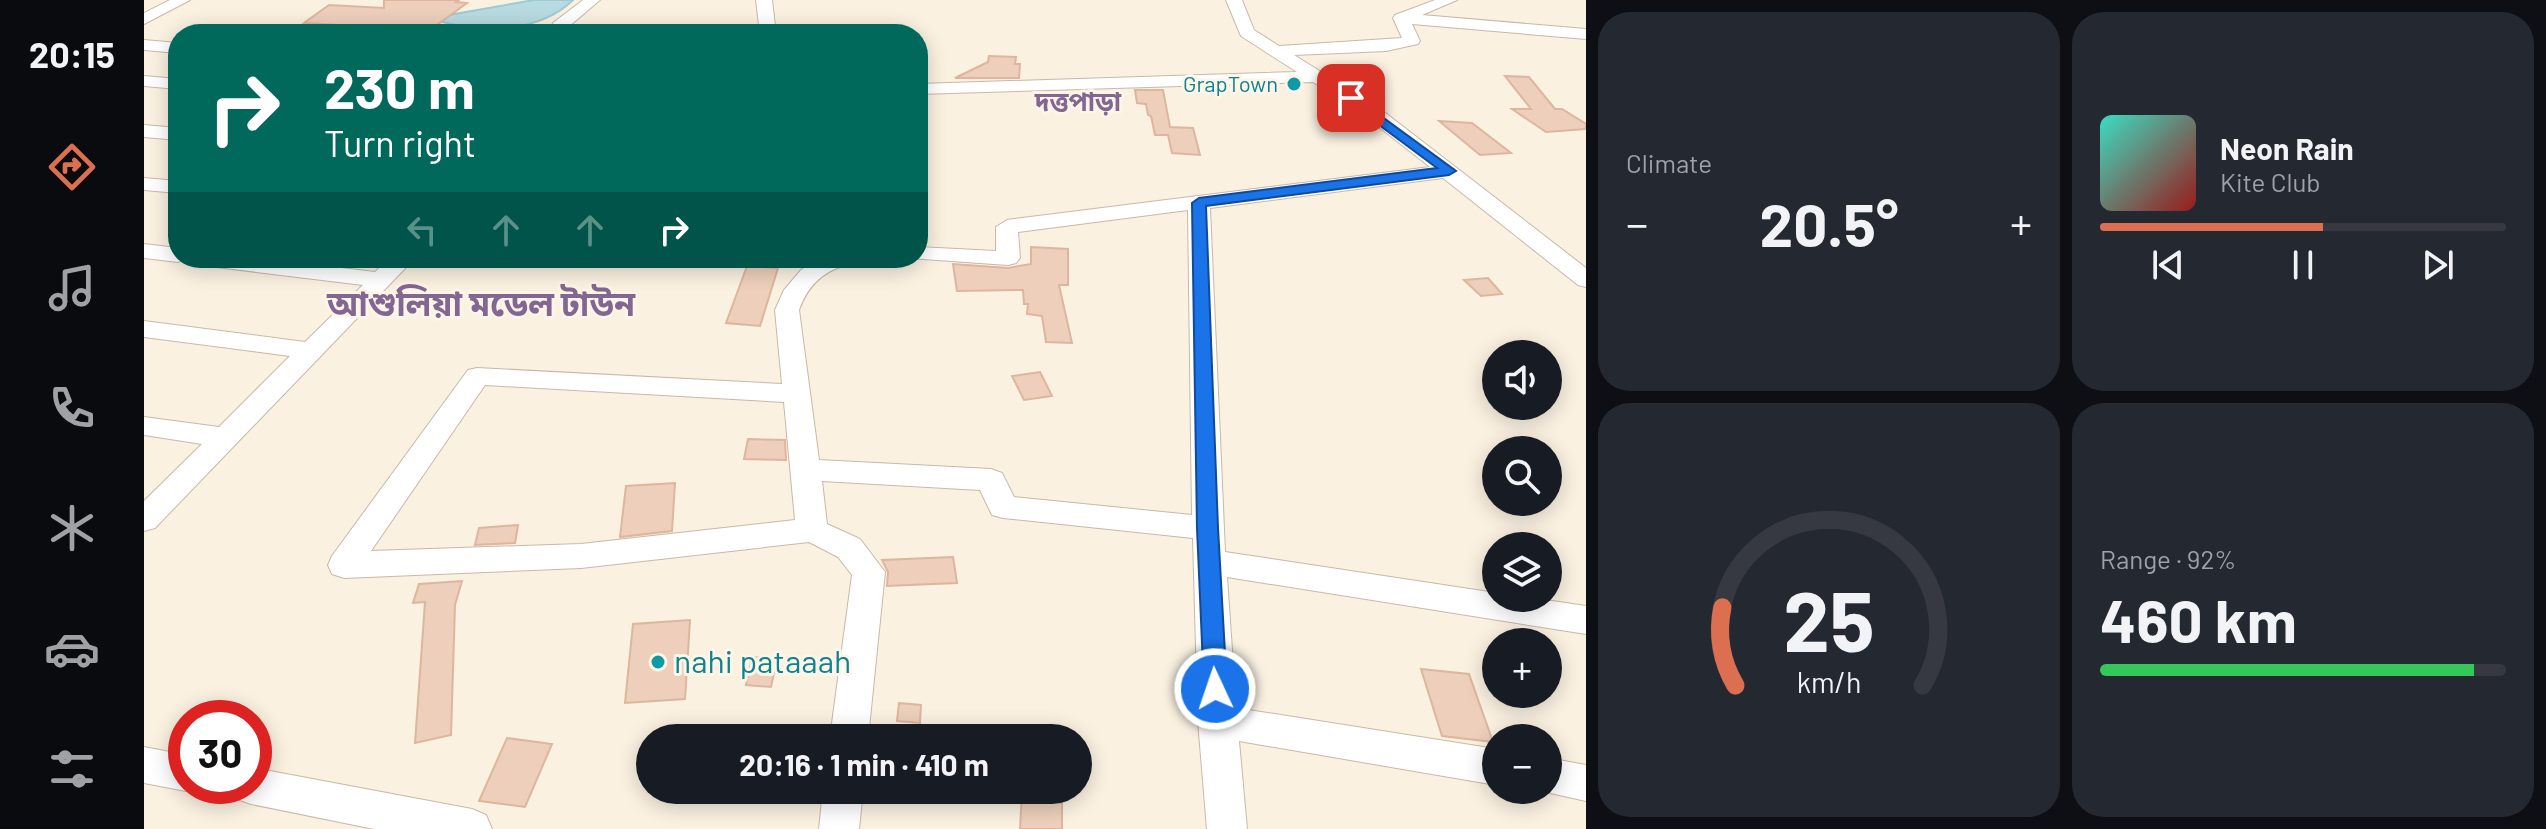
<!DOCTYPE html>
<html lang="en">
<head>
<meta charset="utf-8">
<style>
	:root { --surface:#171b24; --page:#242831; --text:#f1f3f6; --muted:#9ea1a6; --line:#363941; --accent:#db6f4f }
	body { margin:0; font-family:Barlow,"Noto Sans Bengali",sans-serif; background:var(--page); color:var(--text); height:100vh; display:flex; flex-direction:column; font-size:30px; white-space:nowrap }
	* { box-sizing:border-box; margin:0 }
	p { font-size:26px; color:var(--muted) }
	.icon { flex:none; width:44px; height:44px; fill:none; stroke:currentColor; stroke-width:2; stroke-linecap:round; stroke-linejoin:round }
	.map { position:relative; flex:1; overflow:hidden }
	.panel { display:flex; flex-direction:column; gap:12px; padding:12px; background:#0d0f14; width:960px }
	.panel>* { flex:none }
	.banner { position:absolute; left:24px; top:24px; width:760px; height:244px; border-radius:32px; box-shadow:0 4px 20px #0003; background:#00695c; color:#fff; overflow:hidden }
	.buttons { position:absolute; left:1338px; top:340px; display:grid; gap:16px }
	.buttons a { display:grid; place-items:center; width:80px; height:80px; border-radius:50%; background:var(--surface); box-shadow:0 4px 20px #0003; font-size:40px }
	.speed { position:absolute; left:24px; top:700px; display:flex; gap:16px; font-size:40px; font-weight:700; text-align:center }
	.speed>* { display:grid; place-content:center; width:104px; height:104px; border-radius:50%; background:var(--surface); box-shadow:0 4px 20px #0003; line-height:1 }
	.speed .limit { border:12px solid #d22; background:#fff; color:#111 }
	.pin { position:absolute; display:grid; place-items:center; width:68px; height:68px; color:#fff; margin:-34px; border-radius:16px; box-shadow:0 4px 12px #0006 }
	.me { position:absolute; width:88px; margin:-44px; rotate:357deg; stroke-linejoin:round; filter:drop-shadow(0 0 6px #0008) }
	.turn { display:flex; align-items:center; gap:28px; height:168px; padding:0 24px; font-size:36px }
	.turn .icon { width:104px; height:104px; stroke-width:2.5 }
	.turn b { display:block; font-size:56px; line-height:68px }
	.lanes { display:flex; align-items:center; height:76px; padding:0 24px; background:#0003; justify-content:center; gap:40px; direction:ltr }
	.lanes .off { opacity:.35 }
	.big { font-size:60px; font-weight:700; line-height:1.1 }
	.panel .card { flex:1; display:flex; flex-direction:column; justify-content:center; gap:12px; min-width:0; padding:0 28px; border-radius:32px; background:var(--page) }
	.panel .dial { align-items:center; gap:0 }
	.dial svg { height:208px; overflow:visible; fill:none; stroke:var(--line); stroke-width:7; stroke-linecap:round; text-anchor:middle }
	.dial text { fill:var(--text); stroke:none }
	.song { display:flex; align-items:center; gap:24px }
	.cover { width:96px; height:96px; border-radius:12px; background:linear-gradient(135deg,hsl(170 70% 55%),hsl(0 70% 35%)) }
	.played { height:8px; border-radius:4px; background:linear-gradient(90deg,var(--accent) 55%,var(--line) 55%) }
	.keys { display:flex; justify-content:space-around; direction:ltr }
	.heat { display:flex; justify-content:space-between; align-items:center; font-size:44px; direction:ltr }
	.charge { height:12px; border-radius:6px; background:linear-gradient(90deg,#34c759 92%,var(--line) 0) }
	.panel .tiles { flex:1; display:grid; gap:12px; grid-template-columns:repeat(2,1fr) }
	.trip { position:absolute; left:492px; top:724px; width:456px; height:80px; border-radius:40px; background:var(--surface); box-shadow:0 4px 20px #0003; font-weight:700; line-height:80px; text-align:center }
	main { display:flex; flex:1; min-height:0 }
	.dock { display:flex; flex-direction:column; width:144px; justify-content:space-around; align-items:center; background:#090b0e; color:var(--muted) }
	.dock .icon { width:56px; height:56px }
	.dock .current { color:var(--accent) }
	.dock b { font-size:36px; color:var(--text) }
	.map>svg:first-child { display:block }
	.water { fill:#b8dbe1; stroke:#9fcad2; stroke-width:2 }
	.building { fill:#edcfbb; stroke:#deb69d; stroke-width:2 }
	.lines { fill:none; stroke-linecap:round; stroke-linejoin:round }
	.minor-casing { stroke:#c9b8a9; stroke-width:2 }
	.minor { fill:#fff; fill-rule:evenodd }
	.route { fill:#1a73e8; stroke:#114b97; stroke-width:2 }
	.culture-dot { fill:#0f9aa8; stroke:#fdf5e7; stroke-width:3 }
	.labels { text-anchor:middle; stroke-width:6; stroke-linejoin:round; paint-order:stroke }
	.far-culture-label { font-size:22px; fill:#0d838f; stroke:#fdf5e7; text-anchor:end }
	.far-quarter-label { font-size:26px; font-weight:bold; fill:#846692; stroke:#fdf5e7 }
	.near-culture-label { font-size:32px; fill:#0d838f; stroke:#fdf5e7; text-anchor:start }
	.district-label { font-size:34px; font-weight:bold; fill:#846692; stroke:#fdf5e7 }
</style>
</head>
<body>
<main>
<nav class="dock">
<b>20:15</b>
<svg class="icon current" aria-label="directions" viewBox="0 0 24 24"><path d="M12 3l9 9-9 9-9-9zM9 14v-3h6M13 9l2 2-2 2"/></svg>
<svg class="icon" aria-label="music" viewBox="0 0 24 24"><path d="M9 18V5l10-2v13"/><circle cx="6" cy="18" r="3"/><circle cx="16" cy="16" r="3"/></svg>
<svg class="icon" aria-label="phone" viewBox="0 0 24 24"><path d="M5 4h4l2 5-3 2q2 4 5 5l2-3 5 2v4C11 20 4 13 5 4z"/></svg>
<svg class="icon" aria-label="climate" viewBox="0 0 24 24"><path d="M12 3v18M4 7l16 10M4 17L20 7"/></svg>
<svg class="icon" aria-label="car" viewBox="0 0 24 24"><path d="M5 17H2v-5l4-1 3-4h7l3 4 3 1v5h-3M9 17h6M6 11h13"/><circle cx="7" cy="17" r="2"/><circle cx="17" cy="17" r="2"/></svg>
<svg class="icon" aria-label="filters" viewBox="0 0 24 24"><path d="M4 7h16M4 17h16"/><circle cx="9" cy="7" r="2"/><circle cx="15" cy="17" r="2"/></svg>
</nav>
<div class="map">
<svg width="1442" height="829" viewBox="0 0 1442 829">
	<rect width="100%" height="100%" fill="#faf1e1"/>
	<path class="water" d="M390,0H429C396,32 342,33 299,22V18L305,15Z"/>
	<path class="building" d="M240,0H315L312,2L323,3L286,30L273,29L267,33L190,29L196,25L160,23L185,5L240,8Z
		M845,56L872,57L871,64H876L875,78H811L844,62Z
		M1361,76L1385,77L1411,109H1418L1442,124V129L1402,132L1368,109H1387Z
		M991,90H1019L1026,127L1049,128L1056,155L1028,153L1024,135H1011L1007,116L1004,115L1002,104L993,103Z
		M1295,121L1328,123L1367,153L1336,155Z
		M887,247L924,249V285H915L928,343L902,342L898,316L883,314L884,304H880L879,290L813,291L809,264L864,268L887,264Z
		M603,266L634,268L616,326L582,323Z
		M1344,278L1358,294L1337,296L1320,280Z
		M896,372L908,396L880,400L868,376Z
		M604,439L641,440L642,460L600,459Z
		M531,483L528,531L476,537L482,486Z
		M374,525L371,543L331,545L335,528Z
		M809,557L813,583L743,586L744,572L738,560Z
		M318,581L311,605L307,735L271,743L281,602L269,603L275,584Z
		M546,620L541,699L481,703L489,624Z
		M608,657L633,659L627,687L602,685Z
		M1277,669L1325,674L1349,742L1298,736Z
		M755,703L777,705L776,723L753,721Z
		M363,738L408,744L381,807L335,801Z
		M878,792L918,797V829H876Z"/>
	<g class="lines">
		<defs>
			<path id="minor" d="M26,0H46L0,24V13Z
				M439,0H456L423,28L421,34H405L409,23Z
				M612,0H628L632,34H616Z
				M1082,0H1098L1110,30L1135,46L1258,38L1249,18L1251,15L1291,0H1313L1278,15L1442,29V39L1268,24L1276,41L1274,44L1242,51L1150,55L1235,108L1442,268V287L1434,285L1299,178L1066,208L1081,552L1352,593V598H1388L1442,606V634L1083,577L1092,708L1352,749V785L1095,741L1103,829H1063L1054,721L1049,538L859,518L848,515L836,490L678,481L683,524L716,539L741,572L724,738H686L708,575L694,557L665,542L437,568L200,578L188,574L184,565L188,556L324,370L333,368L638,384L631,310L640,290L657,270L674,259L716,258C710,265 707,264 699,266C676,273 663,288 655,310L675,460L847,469L858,473L870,497L1048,515L1044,210L874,232L876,258L872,263L864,265L765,258H774V247L852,251V227L863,220L1286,167L1221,116L1169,82L774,94V84L1153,72L1097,36ZM341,385L640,402L651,520L437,544L227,551Z
				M0,40L34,43V53L0,50Z
				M0,76L34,79V89L0,86Z
				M0,125L34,128V140L0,137Z
				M0,178L34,181V193L0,190Z
				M0,244L34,248V258H43L34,262L0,258Z
				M44,258H114L231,272L246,258H271L11,528L0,531V501L58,444L0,435V417L75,427L146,356L0,337V321L161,342L219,285L56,265L48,263Z
				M0,747L42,755V786H55L42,791L0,783Z
				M1404,758L1442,765V801L1393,790H1404Z
				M110,768L328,809L342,815L348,829H230L107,804L93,799L87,786H110Z
				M679,790H719L715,829H675Z"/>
		</defs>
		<use href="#minor" class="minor-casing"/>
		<use href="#minor" class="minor"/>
	</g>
	<path class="route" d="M1207,94L1312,171L1305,175L1062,206L1074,528L1083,689L1080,696L1071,699L1063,696L1060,689L1053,528L1048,203L1055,198L1293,168L1203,101L1201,98Z"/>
	<g class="culture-dot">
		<circle cx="1150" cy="84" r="8"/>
		<circle cx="514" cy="662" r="8"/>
	</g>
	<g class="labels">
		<g class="far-culture-label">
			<text x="1134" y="92">GrapTown</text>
		</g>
		<g class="far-quarter-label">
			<text x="934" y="111">দত্তপাড়া</text>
		</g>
		<g class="near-culture-label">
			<text x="530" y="673">nahi pataaah</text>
		</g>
		<g class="district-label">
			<text x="337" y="316">আশুলিয়া মডেল টাউন</text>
		</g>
	</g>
</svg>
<div class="buttons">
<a><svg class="icon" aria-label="sound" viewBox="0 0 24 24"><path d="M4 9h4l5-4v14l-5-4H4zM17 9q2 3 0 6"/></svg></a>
<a><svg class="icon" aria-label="search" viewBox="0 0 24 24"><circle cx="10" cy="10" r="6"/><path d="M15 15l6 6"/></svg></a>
<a><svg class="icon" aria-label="layers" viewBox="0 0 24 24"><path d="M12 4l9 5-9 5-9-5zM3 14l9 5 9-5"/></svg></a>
<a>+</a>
<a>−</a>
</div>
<div class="speed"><div class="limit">30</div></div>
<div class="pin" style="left:1207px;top:98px;background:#d93025"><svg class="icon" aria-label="arrive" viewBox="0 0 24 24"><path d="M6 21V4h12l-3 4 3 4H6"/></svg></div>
<svg class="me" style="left:1071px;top:689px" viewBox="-20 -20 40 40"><circle r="17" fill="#1a73e8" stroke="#fff" stroke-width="3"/><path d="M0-11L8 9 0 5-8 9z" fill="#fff"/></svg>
<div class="trip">20:16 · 1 min · 410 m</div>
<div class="banner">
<div class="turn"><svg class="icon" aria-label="right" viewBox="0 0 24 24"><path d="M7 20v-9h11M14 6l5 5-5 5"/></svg><div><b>230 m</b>Turn right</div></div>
<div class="lanes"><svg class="icon off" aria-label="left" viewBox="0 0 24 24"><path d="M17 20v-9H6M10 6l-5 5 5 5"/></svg><svg class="icon off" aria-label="ahead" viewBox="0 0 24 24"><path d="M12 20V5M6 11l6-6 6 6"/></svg><svg class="icon off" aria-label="ahead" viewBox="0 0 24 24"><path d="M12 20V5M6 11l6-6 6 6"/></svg><svg class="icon" aria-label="right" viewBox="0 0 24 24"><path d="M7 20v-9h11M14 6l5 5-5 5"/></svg></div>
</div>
</div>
<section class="panel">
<div class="tiles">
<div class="card"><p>Climate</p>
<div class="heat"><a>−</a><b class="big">20.5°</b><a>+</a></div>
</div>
<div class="card">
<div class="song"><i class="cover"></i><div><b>Neon Rain</b><p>Kite Club</p></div></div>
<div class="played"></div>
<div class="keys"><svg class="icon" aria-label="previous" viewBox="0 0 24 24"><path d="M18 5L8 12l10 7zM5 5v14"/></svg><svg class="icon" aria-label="pause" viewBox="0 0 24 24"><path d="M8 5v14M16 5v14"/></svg><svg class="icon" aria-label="next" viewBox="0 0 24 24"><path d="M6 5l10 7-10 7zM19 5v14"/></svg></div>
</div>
<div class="card dial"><svg viewBox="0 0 100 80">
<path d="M14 69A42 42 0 1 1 86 69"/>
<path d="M14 69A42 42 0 0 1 9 39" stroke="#db6f4f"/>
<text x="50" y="56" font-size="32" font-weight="700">25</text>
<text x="50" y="72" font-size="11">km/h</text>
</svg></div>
<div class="card"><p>Range · 92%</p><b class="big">460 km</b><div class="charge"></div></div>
</div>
</section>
</main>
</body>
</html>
